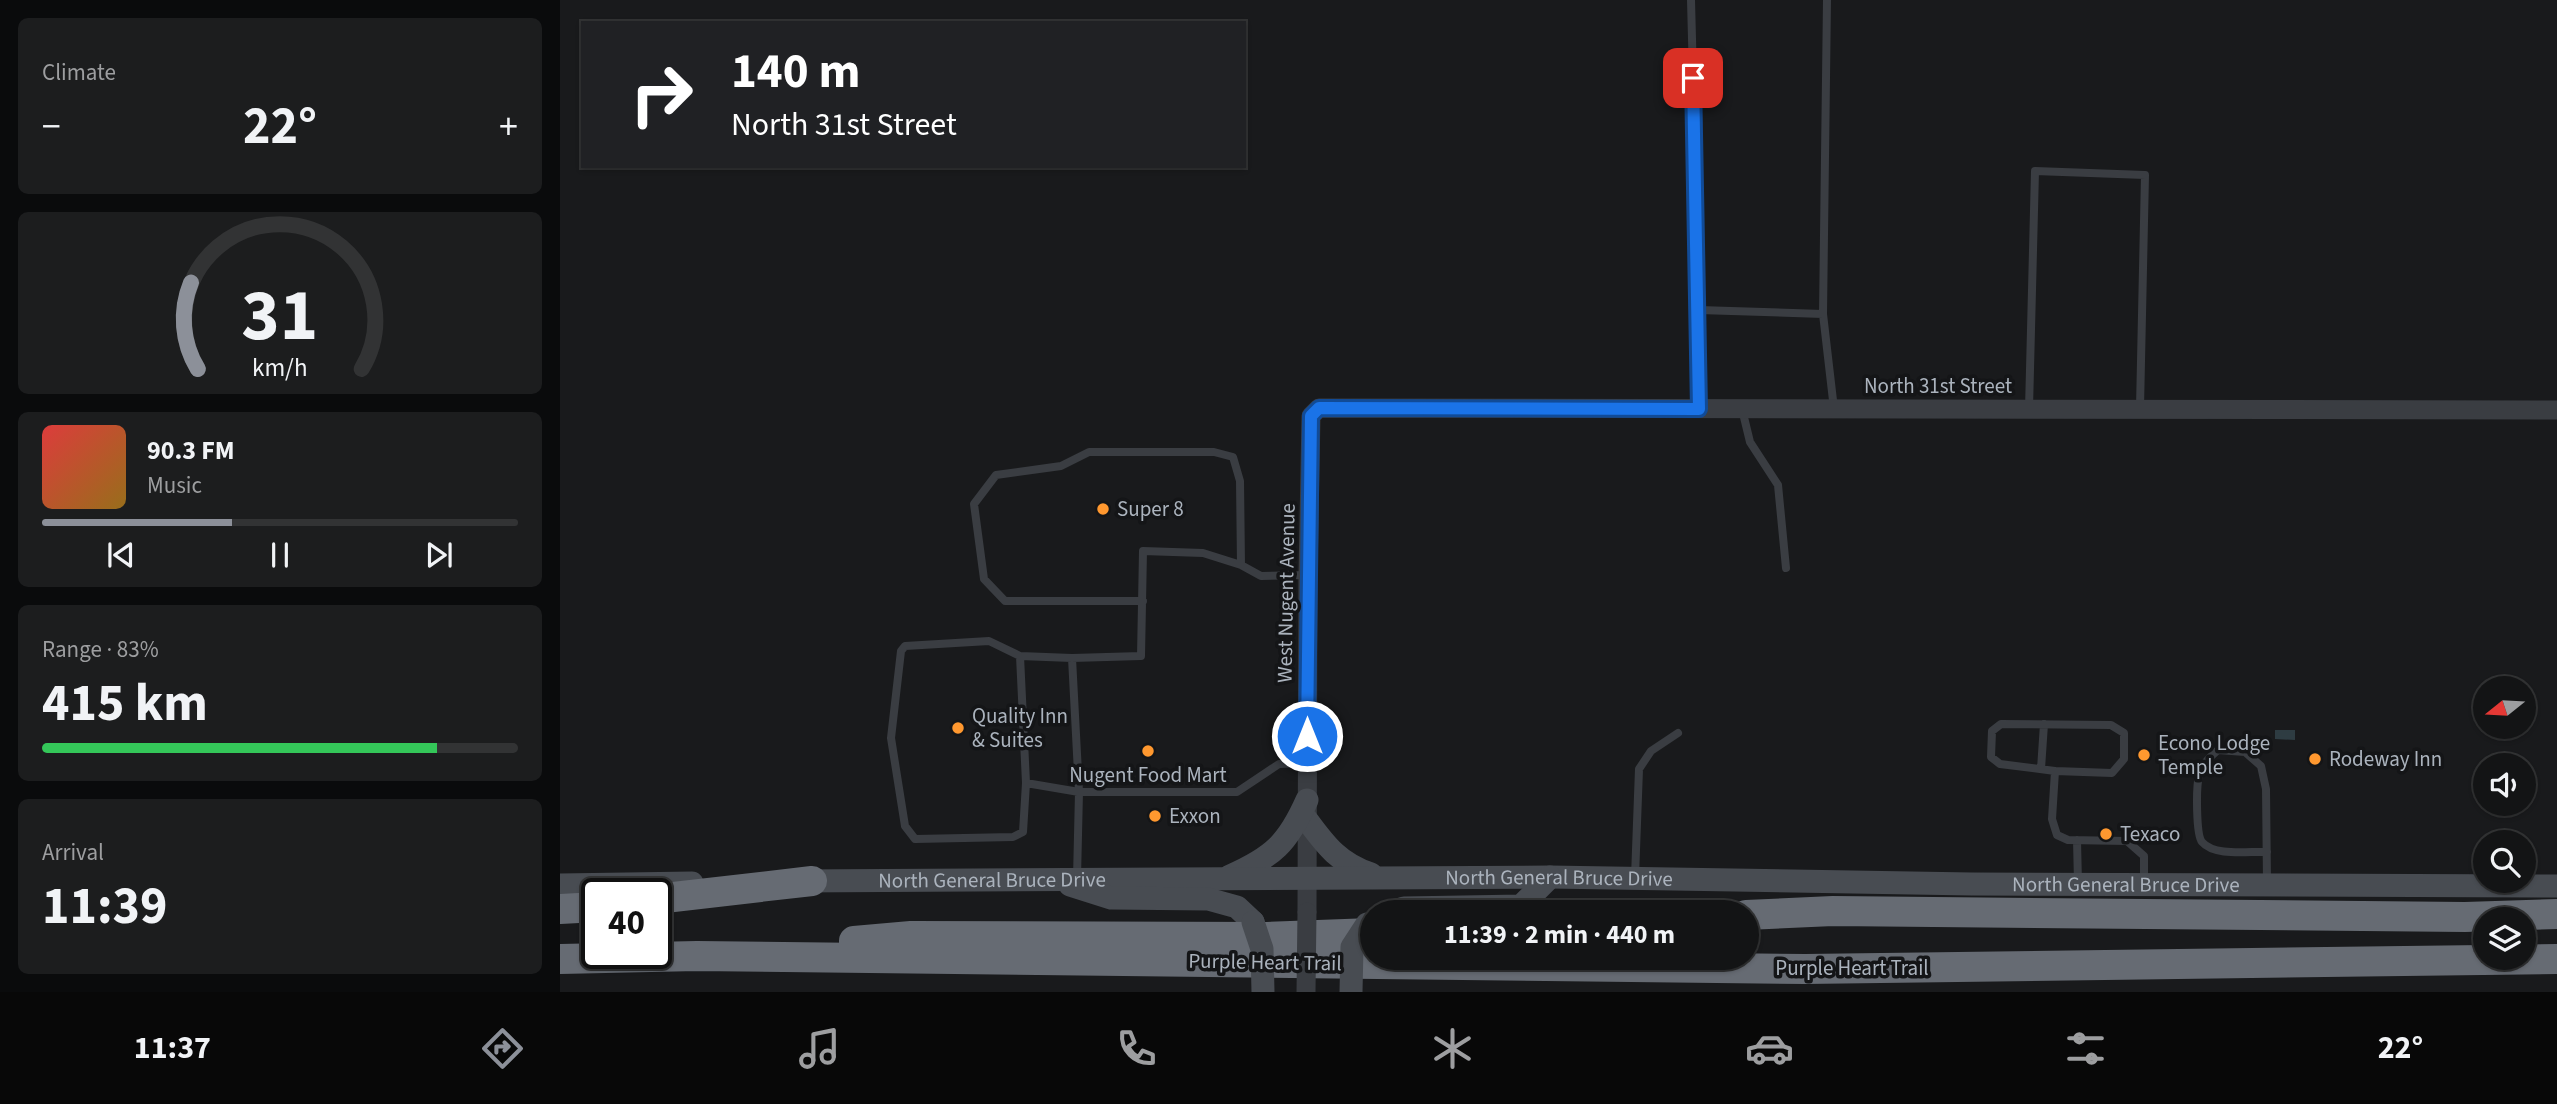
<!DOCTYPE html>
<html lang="en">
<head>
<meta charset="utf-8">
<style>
	:root { --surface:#131415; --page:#1c1d1e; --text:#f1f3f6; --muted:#9d9ea0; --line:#323334; --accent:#8c9099 }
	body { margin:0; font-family:"Source Sans 3",sans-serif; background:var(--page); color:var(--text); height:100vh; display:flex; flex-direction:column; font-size:26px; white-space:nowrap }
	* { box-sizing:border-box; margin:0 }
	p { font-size:23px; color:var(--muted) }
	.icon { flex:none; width:38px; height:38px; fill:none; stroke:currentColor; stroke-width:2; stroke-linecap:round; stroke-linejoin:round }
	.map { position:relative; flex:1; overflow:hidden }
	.sheet { display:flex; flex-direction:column; gap:18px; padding:18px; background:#0a0b0c; width:560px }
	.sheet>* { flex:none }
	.guide { position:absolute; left:21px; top:21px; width:665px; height:147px; border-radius:0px; box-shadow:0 2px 5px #0004,0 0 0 2px var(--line); background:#202124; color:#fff; overflow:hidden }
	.needle { width:46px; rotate:252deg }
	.tools { position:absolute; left:1913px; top:676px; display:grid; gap:14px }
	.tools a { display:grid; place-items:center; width:63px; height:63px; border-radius:50%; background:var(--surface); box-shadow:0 2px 5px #0004,0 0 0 2px var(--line); font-size:35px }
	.speed { position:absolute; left:21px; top:878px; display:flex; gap:14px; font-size:35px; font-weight:700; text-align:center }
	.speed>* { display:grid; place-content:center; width:91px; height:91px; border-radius:50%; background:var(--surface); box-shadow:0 2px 5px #0004,0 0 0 2px var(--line); line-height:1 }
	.speed .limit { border:4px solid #111; border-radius:10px; background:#fff; color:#111 }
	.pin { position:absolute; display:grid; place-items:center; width:60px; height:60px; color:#fff; margin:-30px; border-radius:14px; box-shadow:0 4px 10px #0006 }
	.me { position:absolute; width:77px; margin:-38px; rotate:0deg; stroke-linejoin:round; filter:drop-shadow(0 0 5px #0008) }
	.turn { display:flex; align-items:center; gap:24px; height:147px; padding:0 35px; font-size:32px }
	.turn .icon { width:91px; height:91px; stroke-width:2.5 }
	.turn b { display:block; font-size:49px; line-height:60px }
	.big { font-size:52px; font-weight:700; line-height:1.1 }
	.sheet .widget { flex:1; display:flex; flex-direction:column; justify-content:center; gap:10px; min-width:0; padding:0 24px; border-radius:10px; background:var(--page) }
	.sheet .dial { align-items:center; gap:0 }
	.dial svg { height:182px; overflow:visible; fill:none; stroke:var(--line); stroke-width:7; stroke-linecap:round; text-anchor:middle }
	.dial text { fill:var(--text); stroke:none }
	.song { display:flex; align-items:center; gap:21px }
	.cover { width:84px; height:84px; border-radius:10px; background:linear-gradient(135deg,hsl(0 70% 55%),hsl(40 70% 35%)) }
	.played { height:7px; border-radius:4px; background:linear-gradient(90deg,var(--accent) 40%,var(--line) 40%) }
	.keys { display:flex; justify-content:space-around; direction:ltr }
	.heat { display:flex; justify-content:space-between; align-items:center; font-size:38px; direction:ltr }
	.charge { height:10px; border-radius:5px; background:linear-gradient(90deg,#34c759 83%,var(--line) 0) }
	.trip { position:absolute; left:800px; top:900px; width:399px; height:70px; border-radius:35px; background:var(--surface); box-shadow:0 2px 5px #0004,0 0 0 2px var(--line); font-weight:700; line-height:70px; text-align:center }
	.tabs { display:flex; height:112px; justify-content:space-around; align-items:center; background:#080808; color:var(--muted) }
	.tabs .icon { width:49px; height:49px }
	.tabs .active { color:var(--accent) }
	.tabs b { font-size:32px; color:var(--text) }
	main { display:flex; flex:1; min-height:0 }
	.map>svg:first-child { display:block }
	.water { fill:#2e3c42 }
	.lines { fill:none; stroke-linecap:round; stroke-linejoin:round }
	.service { stroke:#3a3d42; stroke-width:8 }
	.tertiary { stroke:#3a3d42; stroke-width:19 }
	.secondary { stroke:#484c52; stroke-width:23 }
	.motorway { stroke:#666b73; stroke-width:30 }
	.tertiary-bridge { stroke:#3a3d42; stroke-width:19 }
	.secondary-bridge { stroke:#484c52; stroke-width:23 }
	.route-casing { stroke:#114b97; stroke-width:18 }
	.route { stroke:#1a73e8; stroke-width:12 }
	.poi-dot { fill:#ff982f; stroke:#141517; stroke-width:2.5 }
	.labels { text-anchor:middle; stroke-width:7; stroke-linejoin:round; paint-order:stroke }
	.street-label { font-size:21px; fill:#abb3bd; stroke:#141517 }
	.poi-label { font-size:21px; fill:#abb3bd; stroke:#141517; text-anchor:start }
</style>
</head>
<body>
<main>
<section class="sheet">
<div class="widget"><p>Climate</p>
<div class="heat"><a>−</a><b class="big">22°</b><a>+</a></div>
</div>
<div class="widget dial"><svg viewBox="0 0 100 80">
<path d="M14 69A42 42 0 1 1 86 69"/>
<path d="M14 69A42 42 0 0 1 11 31" stroke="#8c9099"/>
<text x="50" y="56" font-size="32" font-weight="700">31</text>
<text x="50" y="72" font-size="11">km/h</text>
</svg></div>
<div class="widget">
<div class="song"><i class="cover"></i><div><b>90.3 FM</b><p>Music</p></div></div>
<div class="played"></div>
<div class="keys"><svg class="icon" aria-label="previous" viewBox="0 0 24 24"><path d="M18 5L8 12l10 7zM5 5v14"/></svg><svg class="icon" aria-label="pause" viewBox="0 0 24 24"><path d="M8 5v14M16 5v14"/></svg><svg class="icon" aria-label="next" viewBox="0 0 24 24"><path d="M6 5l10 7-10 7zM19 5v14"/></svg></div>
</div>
<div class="widget"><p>Range · 83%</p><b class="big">415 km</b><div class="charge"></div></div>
<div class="widget"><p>Arrival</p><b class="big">11:39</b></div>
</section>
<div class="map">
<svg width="1997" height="992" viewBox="0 0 1997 992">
	<rect width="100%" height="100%" fill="#191a1c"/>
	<path class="water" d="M1715,730H1735V740L1715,739Z"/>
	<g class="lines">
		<path class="service" d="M1131,0L1139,310
			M1263,314L1267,0
			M1139,409V310L1263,314L1274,409
			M1182,409L1190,442L1218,485L1226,568
			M1469,409L1475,171L1585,175L1580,408
			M583,601H445L424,579L414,504L436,475L501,466L529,452H654L673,457L680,481L681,565L701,576L748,575
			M460,656L466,783
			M512,658L460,656L429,641L345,646L341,651L331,738L345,826L355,839L453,837L463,832L466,783L519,792H677L719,764L747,763
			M1481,769L1484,724
			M1495,771L1552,773L1564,759V733L1551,725L1441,724L1432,731L1431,757L1440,764L1495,771L1492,819L1497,835L1508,840L1567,841L1584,856V882
			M1517,840L1518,883
			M1707,852C1689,851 1655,857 1642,842C1636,835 1636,787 1639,776C1642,764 1649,758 1658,750L1685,752L1701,766L1706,789L1707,882
			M1075,877L1079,769L1091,751L1118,733
			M517,878L519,792L512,658L581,656L583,551L643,553L681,565"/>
		<path class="tertiary" d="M747,912L748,575L751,416L759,408L1997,410"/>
		<g class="secondary">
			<path d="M747,820C766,846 780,864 811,874"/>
			<path d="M670,876C713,857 728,843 747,800"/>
			<path id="s1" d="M236,881L990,877L1412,884L1997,886"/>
			<path d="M0,885L132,883"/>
			<path d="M510,885L551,898L648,899L677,907L693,922"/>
			<path d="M830,912L844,908L961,906L990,877"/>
		</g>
		<path class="motorway" d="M96,899L252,881
			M0,909L37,907
			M1186,915L1273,911L1905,917L1997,914
			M294,941L351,936L707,937L812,933
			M0,959L137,956L1245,969L1997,959"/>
		<path class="tertiary-bridge" d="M746,992L747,912"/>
		<path class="secondary-bridge" d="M693,922L702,949L703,992
			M791,992L792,947L807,924"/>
	</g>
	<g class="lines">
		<defs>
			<path id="route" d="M747,736L751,416L759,408L1139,409L1133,78"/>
		</defs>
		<use href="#route" class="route-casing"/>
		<use href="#route" class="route"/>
	</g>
	<g class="poi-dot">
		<circle cx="543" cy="509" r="7"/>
		<circle cx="398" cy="728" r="7"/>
		<circle cx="588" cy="751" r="7"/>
		<circle cx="1584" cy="755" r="7"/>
		<circle cx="1755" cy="759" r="7"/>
		<circle cx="595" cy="816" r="7"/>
		<circle cx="1546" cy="834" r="7"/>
	</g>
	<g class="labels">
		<g class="street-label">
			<text x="1378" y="393">North 31st Street</text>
			<text transform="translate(726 593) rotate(-89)" y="7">West Nugent Avenue</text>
			<text dy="7" stroke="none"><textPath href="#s1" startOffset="763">North General Bruce Drive</textPath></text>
			<text dy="7" stroke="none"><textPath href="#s1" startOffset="196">North General Bruce Drive</textPath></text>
			<text dy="7" stroke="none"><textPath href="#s1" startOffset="1330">North General Bruce Drive</textPath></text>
			<text transform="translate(705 962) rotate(1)" y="7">Purple Heart Trail</text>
			<text x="1292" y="975">Purple Heart Trail</text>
		</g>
		<g class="poi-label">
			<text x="557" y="516">Super 8</text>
			<text x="412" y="723">Quality Inn<tspan x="412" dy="24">&amp; Suites</tspan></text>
			<text x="1598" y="750">Econo Lodge<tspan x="1598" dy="24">Temple</tspan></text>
			<text x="1769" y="766">Rodeway Inn</text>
			<text x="588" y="782" text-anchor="middle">Nugent Food Mart</text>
			<text x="609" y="823">Exxon</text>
			<text x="1560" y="841">Texaco</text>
		</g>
	</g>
</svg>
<div class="tools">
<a><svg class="needle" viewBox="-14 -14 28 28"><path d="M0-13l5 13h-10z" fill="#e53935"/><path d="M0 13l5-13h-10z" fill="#9d9ea0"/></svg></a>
<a><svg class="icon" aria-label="sound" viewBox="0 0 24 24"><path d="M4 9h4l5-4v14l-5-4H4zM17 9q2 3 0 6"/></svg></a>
<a><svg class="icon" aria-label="search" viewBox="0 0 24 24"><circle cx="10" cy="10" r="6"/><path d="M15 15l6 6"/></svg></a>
<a><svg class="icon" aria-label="layers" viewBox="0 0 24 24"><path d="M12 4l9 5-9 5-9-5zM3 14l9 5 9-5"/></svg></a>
</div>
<div class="speed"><div class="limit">40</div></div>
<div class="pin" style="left:1133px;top:78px;background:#d93025"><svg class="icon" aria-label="arrive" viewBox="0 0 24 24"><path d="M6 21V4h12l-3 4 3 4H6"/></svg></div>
<svg class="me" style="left:747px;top:736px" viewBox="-20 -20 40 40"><circle r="17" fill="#1a73e8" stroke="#fff" stroke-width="3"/><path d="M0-11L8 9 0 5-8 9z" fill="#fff"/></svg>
<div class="trip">11:39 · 2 min · 440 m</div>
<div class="guide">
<div class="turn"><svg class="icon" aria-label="right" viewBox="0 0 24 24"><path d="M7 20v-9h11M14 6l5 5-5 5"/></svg><div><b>140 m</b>North 31st Street</div></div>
</div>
</div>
</main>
<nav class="tabs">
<b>11:37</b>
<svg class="icon active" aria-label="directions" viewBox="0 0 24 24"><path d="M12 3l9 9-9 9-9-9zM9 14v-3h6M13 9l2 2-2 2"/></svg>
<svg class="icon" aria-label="music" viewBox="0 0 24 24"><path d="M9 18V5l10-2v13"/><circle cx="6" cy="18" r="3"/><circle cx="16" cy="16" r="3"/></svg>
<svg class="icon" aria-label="phone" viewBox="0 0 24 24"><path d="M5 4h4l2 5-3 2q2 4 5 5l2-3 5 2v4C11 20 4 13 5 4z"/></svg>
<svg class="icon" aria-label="climate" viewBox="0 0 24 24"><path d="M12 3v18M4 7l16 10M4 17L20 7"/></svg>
<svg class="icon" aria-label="car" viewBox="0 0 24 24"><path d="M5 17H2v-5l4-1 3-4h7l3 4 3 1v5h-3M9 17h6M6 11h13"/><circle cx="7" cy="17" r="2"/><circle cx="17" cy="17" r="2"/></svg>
<svg class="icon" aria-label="filters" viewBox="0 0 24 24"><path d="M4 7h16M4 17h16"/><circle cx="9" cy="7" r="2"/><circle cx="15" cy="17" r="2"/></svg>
<b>22°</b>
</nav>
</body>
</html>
